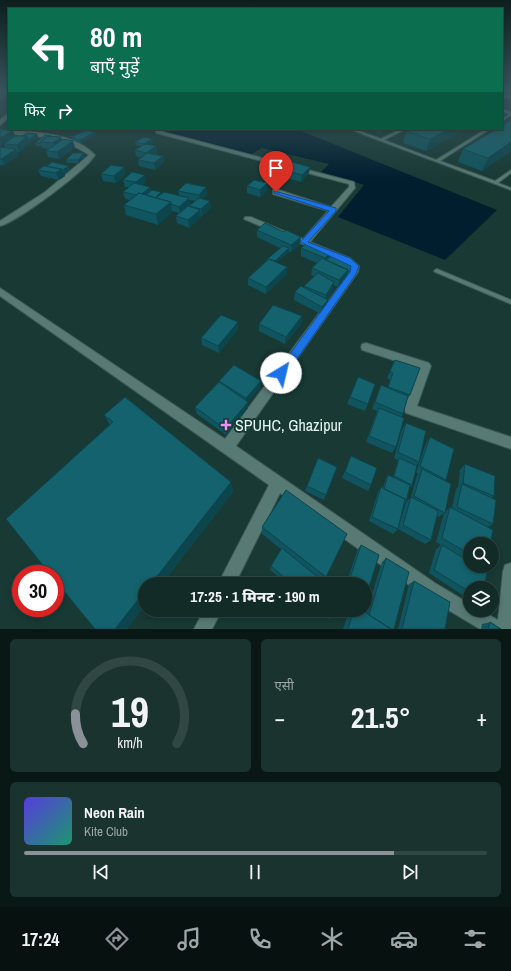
<!DOCTYPE html>
<html lang="hi">
<head>
<meta charset="utf-8">
<style>
	:root { --surface:#122b27; --page:#1b332f; --text:#f1f3f6; --muted:#9ca7a7; --line:#314744; --accent:#8c9099 }
	body { margin:0; font-family:"Archivo Narrow","Noto Sans Devanagari",sans-serif; background:var(--page); color:var(--text); height:100vh; display:flex; flex-direction:column; font-size:15px; white-space:nowrap }
	* { box-sizing:border-box; margin:0 }
	p { font-size:13px; color:var(--muted) }
	.icon { flex:none; width:22px; height:22px; fill:none; stroke:currentColor; stroke-width:2; stroke-linecap:round; stroke-linejoin:round }
	.map { position:relative; height:629px; overflow:hidden }
	.side { display:flex; flex-direction:column; gap:10px; padding:10px; background:#0a1815; flex:1 }
	.side>* { flex:none }
	.top-card { position:absolute; left:8px; top:8px; width:495px; height:122px; border-radius:0px; box-shadow:0 2px 6px #0003,0 0 0 1px var(--line); background:#0b6e4f; color:#fff; overflow:hidden }
	.buttons { position:absolute; left:463px; top:537px; display:grid; gap:8px }
	.buttons a { display:grid; place-items:center; width:36px; height:36px; border-radius:50%; background:var(--surface); box-shadow:0 2px 6px #0003,0 0 0 1px var(--line); font-size:20px }
	.speed { position:absolute; left:12px; top:565px; display:flex; gap:8px; font-size:20px; font-weight:700; text-align:center }
	.speed>* { display:grid; place-content:center; width:52px; height:52px; border-radius:50%; background:var(--surface); box-shadow:0 2px 6px #0003,0 0 0 1px var(--line); line-height:1 }
	.speed .limit { border:6px solid #d22; background:#fff; color:#111 }
	.pin { position:absolute; display:grid; place-items:center; width:34px; height:34px; color:#fff; margin:-41px -17px; border-radius:50% 50% 50% 0; rotate:-45deg; box-shadow:0 0 4px #0007 }
	.pin .icon { rotate:45deg }
	.me { position:absolute; width:44px; margin:-22px; rotate:36deg; stroke-linejoin:round; filter:drop-shadow(0 0 3px #0008) }
	.turn { display:flex; align-items:center; gap:14px; height:84px; padding:0 16px; font-size:18px }
	.turn .icon { width:52px; height:52px; stroke-width:2.5 }
	.turn b { display:block; font-size:28px; line-height:34px }
	.then { display:flex; align-items:center; height:38px; padding:0 16px; background:#0003; gap:8px; font-size:15px }
	.big { font-size:30px; font-weight:800; line-height:1.1 }
	.side .tile { flex:1; display:flex; flex-direction:column; justify-content:center; gap:6px; min-width:0; padding:0 14px; border-radius:6px; background:var(--page) }
	.side .dial { align-items:center; gap:0 }
	.dial svg { height:104px; overflow:visible; fill:none; stroke:var(--line); stroke-width:7; stroke-linecap:round; text-anchor:middle }
	.dial text { fill:var(--text); stroke:none }
	.song { display:flex; align-items:center; gap:12px }
	.cover { width:48px; height:48px; border-radius:6px; background:linear-gradient(135deg,hsl(250 70% 55%),hsl(160 70% 35%)) }
	.played { height:4px; border-radius:2px; background:linear-gradient(90deg,var(--accent) 80%,var(--line) 80%) }
	.keys { display:flex; justify-content:space-around; direction:ltr }
	.heat { display:flex; justify-content:space-between; align-items:center; font-size:22px; direction:ltr }
	.side .tiles { flex:1; display:grid; gap:10px; grid-template-columns:1fr 1fr }
	.tile:last-child { grid-column:span 2 }
	.trip { position:absolute; left:138px; top:577px; width:234px; height:40px; border-radius:20px; background:var(--surface); box-shadow:0 2px 6px #0003,0 0 0 1px var(--line); font-weight:800; line-height:40px; text-align:center }
	.tabs { display:flex; height:64px; justify-content:space-around; align-items:center; background:#071110; color:var(--muted) }
	.tabs .icon { width:28px; height:28px }
	.tabs .active { color:var(--accent) }
	.tabs b { font-size:18px; color:var(--text) }
	.map>svg:first-child { display:block }
	.water { fill:#011e2f }
	.lines { fill:none; stroke-linecap:round; stroke-linejoin:round }
	.lane-casing { stroke:#3b5854; stroke-width:2 }
	.street-casing { stroke:#3b5854; stroke-width:2 }
	.lane { fill:#587a74; fill-rule:evenodd }
	.street { fill:#587a74; fill-rule:evenodd }
	.wall { fill:#10545f; fill-rule:evenodd }
	.shaded-wall { fill:#0d454d }
	.building { fill:#13626e; stroke:#0d454d }
	.route { fill:#1a73e8; stroke:#114b97 }
	.poi-dot { fill:#eb8dfb; stroke:#183934; stroke-width:1.5 }
	.labels { text-anchor:middle; stroke-width:4; stroke-linejoin:round; paint-order:stroke }
	.near-poi-label { font-size:16px; fill:#e3f6f2; stroke:#183934; text-anchor:start }
</style>
</head>
<body>
<div class="map">
<svg width="511" height="629" viewBox="0 0 511 629">
	<rect width="100%" height="100%" fill="#183934"/>
	<path class="water" d="M161,129H296L497,210L445,260L338,217L364,185L321,172L329,164L262,148L252,154L154,133Z"/>
	<g class="lines">
		<defs>
			<path id="lane" d="M502,109L511,112V115L502,121V119L510,114L502,111Z
				M349,129H354L381,139L401,129H406L384,140L436,160L486,129H490L440,161L495,181L511,170V173L498,183L511,188V190Z
				M437,269L511,300V304L435,272L434,271L435,270Z"/>
			<path id="street" d="M502,94L511,96V99L502,97Z
				M9,112V117L0,125V120Z
				M159,129H166L163,132L354,182L355,188L310,242L350,258L359,266L358,272L236,446L435,583L470,604V610H480L498,620L503,571L505,565L511,563V629H480L423,595L280,493L235,584H218L269,485L0,296V288L225,439L350,272V267L344,262L244,219L245,217H251L303,239L328,211L273,194V190H279L331,207L349,187V184L156,133V131Z
				M0,130C31,132 72,131 95,155C87,170 17,222 0,226V221L45,192L89,155C62,136 32,135 0,134Z
				M366,343L429,363L431,366L417,406L511,437V449L406,413L404,409L418,368L362,350L361,347L362,344Z
				M204,610H222L212,629H194Z"/>
		</defs>
		<use href="#lane" class="lane-casing"/>
		<use href="#street" class="street-casing"/>
		<use href="#lane" class="lane"/>
		<use href="#street" class="street"/>
	</g>
	<path class="wall" d="M511,120V151L482,171L458,162L463,149Z
		M0,129L13,131L15,136H22L37,134L38,137L31,142H30V143L19,152L17,151L19,155L4,165H0V147H5L4,144L8,142L0,146Z
		M368,129H388L380,133Z
		M465,129L426,151L403,143L406,131Z
		M95,132L96,135L81,143L72,140L71,137Z
		M51,136L61,137L62,140L75,147L59,159L48,157L46,151L48,149L43,148L42,146H36L35,143Z
		M152,139L153,142L149,145L156,146L157,153L155,154L163,156L164,162L155,170L139,166L138,160L141,158L136,156L135,150L141,146L136,145L135,142Z
		M84,153L85,156L79,163H67L66,160Z
		M124,167L125,174L116,183L103,181L101,174Z
		M310,167L309,173L301,182L280,176V169Z
		M70,169L65,173H64L65,176L59,180L41,176L38,170Z
		M123,180L146,181L142,185L150,187L151,191L161,194L179,195L178,191L206,187L207,194L203,199L211,208L202,216H201V217L189,228L177,223L176,216L179,213L172,211V212L158,225L126,215L124,205L130,200L125,199L123,192L129,187H125ZM189,200L195,201L189,206V207L188,206L190,205Z
		M267,183V190L260,197L247,193V186Z
		M257,230L300,244L291,252H289L277,262L287,274L266,294L248,285V278L266,261V260L280,248L257,237Z
		M301,248L331,256L352,270L349,275L347,274L346,277L338,287L333,285V289L327,300V308L321,314L294,300L295,292L304,288V286L314,276L311,275L312,268L317,263L301,256Z
		M238,322V329L219,353L202,345L201,338Z
		M302,323L285,344L259,331V324Z
		M395,360L410,395L407,400L403,414L402,417L396,447L392,453L366,442L377,411L372,409L381,385L387,388L390,380L387,378Z
		M219,381H261L260,387L248,402V408L226,435L197,414L195,407L220,383Z
		M350,397L368,404L365,411L347,404Z
		M104,415L231,482L233,492L162,584H145V605L127,629H95L110,425Z
		M406,423L419,462L416,466L412,485L410,488L409,487L398,529L393,534L369,521L378,492L381,487L383,488L386,478L388,475L393,477L398,460L394,458L402,429Z
		M430,437L446,480L445,481V512L450,507L452,508L456,489L458,487L460,470L465,464L494,496L492,498L493,524L488,527L470,544V566H481L479,567L470,588V600L429,573L436,549L441,545L436,542L444,513L439,517L437,516L431,540L425,544L398,529L406,502L411,497L417,475L418,474L416,472L426,443Z
		M351,456L371,485L368,491L342,478Z
		M337,467L324,500L305,491L307,486Z
		M262,527L326,577L323,582L326,584H287L270,570L271,566L281,549L262,534Z
		M361,545L365,584H346L358,549Z
		M386,558L394,629H343L349,611L350,610H362L366,613L382,562Z
		M414,581L445,629H398L409,584Z
		M318,610H334L331,617L329,619Z
		M490,622L501,629H481L482,624Z"/>
	<path class="shaded-wall" d="M2,92L5,97L2,99L3,101L0,103V93Z
		M381,129H388L380,133Z
		M449,129H465L426,151L430,139Z
		M13,131L16,137L1,146L0,138Z
		M95,132L96,135L81,143L80,140Z
		M37,134L38,137L31,142L29,139Z
		M27,136L30,143L19,152L17,145Z
		M61,137L64,144L56,150L53,143Z
		M152,139L153,142L145,147L144,144Z
		M73,141L75,147L59,159L57,152Z
		M511,142V151L482,171L488,158Z
		M156,146L157,153L147,159L146,153Z
		M16,149L19,155L4,165L1,159Z
		M84,153L85,156L79,163L78,160Z
		M163,156L164,162L155,170L154,163Z
		M69,166L70,169L65,173L63,170Z
		M124,167L125,174L116,183L114,176Z
		M310,167L309,173L301,182L302,175Z
		M62,169L65,176L59,180L56,173Z
		M145,175L146,181L138,189L136,182Z
		M267,183V190L260,197V190Z
		M150,187L151,194L145,200L139,196Z
		M206,187L207,194L200,202L199,195Z
		M161,192L162,195L151,201Z
		M189,198L190,205L180,214L179,207Z
		M210,201L211,208L202,216L201,209Z
		M171,202L172,212L158,225L156,214Z
		M200,210L201,217L189,228L188,220Z
		M301,237L300,244L291,252V245Z
		M289,248V252L273,266V263Z
		M331,252L330,259L323,266L325,258Z
		M287,267V274L266,294V287Z
		M348,270L346,277L338,287L339,280Z
		M334,282L333,289L325,303L326,295Z
		M328,300L327,308L321,314L322,307Z
		M302,316V323L285,344L286,337Z
		M238,322V329L219,353L218,346Z
		M261,381L260,387L248,402V408L226,435L225,429L246,404V398Z
		M231,482L233,492L162,584H151Z
		M145,591V605L127,629H115Z"/>
	<path class="building" d="M511,120V142L488,158L463,149L497,129H502V126Z
		M0,129L13,131L0,138Z
		M410,129H449L430,139L406,131Z
		M87,130L95,132L80,140L71,137Z
		M27,133L37,134L29,139H28L27,136H22Z
		M45,135L51,136H48L40,142L41,143H35Z
		M15,136H27L17,145L4,144Z
		M48,136L61,137L53,143L40,142Z
		M144,137L152,139L144,144L135,142Z
		M63,139L73,141L57,152L46,151Z
		M145,144L156,146L146,153L135,150Z
		M0,147L16,149L1,159H0Z
		M73,153H84L78,160H66Z
		M147,153L163,156L154,163L138,160Z
		M289,161L310,167L302,175L280,169Z
		M52,162L69,166L63,170L47,166Z
		M111,165L124,167L114,176L101,174Z
		M44,166L62,169L56,173L38,170Z
		M132,172L145,175L136,182L123,180Z
		M254,180L267,183L260,190L247,186Z
		M134,183L150,187L142,194L139,193L136,195L123,192Z
		M186,183L206,187L199,195L178,191Z
		M152,190L161,192L155,198L146,195Z
		M164,192L189,198L179,207L171,204V202L156,198Z
		M139,193L171,202L156,214L124,205Z
		M199,198L210,201L201,209L189,206Z
		M188,206L200,210L188,220L176,216Z
		M265,223L284,232L286,230L301,237L291,245L257,230Z
		M308,242L331,252L325,258L301,248Z
		M283,246L289,248L275,261L269,259L268,260H266Z
		M331,256L353,266L350,272L347,270H348L326,260Z
		M322,258L348,270L339,280L312,268Z
		M269,259L287,267L266,287L248,278Z
		M318,273L334,282L326,295L304,286Z
		M301,286L328,300L322,307L295,292Z
		M273,305L302,316L286,337L259,324Z
		M221,315L238,322L218,346L201,338Z
		M395,360L420,368L410,395L388,387L393,373L390,371Z
		M234,365L261,381L246,398L219,381Z
		M358,377L375,384L368,404L350,397Z
		M219,382L248,402L225,429L195,407Z
		M381,385L408,396L403,414L375,402Z
		M125,397L231,482L151,584H145V591L115,629H95L55,580V574H50L6,519L113,422L104,415Z
		M379,408L404,418L396,447L369,436Z
		M406,423L426,431L419,462L398,452Z
		M430,437L454,449L446,480L420,466Z
		M351,456L377,468L371,485L345,472Z
		M318,458L337,467L326,495L307,486Z
		M399,458L417,466L412,485L394,476Z
		M465,464L495,476L494,496L463,483Z
		M422,469L451,484L445,513L414,496Z
		M388,475L410,485L406,502L405,501V499L384,489Z
		M462,484L496,500L493,524L457,507Z
		M381,487L405,499L398,529L372,517Z
		M286,490L347,534L326,577L262,527Z
		M411,497L438,511L431,540L403,525Z
		M450,507L493,530L490,544H470V554L442,538Z
		M361,545L379,555L365,600V584H348Z
		M442,545L470,562V566H477L487,572L484,588H470V592L434,570Z
		M282,548L326,584H292L271,566Z
		M386,558L409,572L394,629H391L369,615Z
		M414,581L450,602L445,629H402Z
		M323,610H334L331,617Z
		M354,610H362L391,629H348Z
		M490,622L501,629H488Z"/>
	<linearGradient id="sky" x2="0" y2="1"><stop stop-color="#0d1f1d"/><stop offset="0.51" stop-color="#37545c"/><stop offset="1" stop-color="#37545c" stop-opacity="0"/></linearGradient>
	<rect width="511" height="179" fill="url(#sky)"/>
	<path class="route" d="M274,191L336,208V211L308,242L350,258L359,266L356,274L285,376L281,378L276,373L278,370L350,272L351,266L300,242L329,211L274,193Z"/>
	<path class="poi-dot" d="M224 419h4v4h4v4h-4v4h-4v-4h-4v-4h4z"/>
	<g class="labels">
		<g class="near-poi-label">
			<text x="235" y="431">SPUHC, Ghazipur</text>
		</g>
	</g>
</svg>
<div class="buttons">
<a><svg class="icon" aria-label="search" viewBox="0 0 24 24"><circle cx="10" cy="10" r="6"/><path d="M15 15l6 6"/></svg></a>
<a><svg class="icon" aria-label="layers" viewBox="0 0 24 24"><path d="M12 4l9 5-9 5-9-5zM3 14l9 5 9-5"/></svg></a>
</div>
<div class="speed"><div class="limit">30</div></div>
<div class="pin" style="left:276px;top:192px;background:#d93025"><svg class="icon" aria-label="arrive" viewBox="0 0 24 24"><path d="M6 21V4h12l-3 4 3 4H6"/></svg></div>
<svg class="me" style="left:281px;top:373px" viewBox="-20 -20 40 40"><circle r="19" fill="#fff"/><path d="M0-13L10 11 0 6-10 11z" fill="#1a73e8"/></svg>
<div class="trip">17:25 · 1 मिनट · 190 m</div>
<div class="top-card">
<div class="turn"><svg class="icon" aria-label="left" viewBox="0 0 24 24"><path d="M17 20v-9H6M10 6l-5 5 5 5"/></svg><div><b>80 m</b>बाएँ मुड़ें</div></div>
<div class="then">फिर<svg class="icon" aria-label="right" viewBox="0 0 24 24"><path d="M7 20v-9h11M14 6l5 5-5 5"/></svg></div>
</div>
</div>
<section class="side">
<div class="tiles">
<div class="tile dial"><svg viewBox="0 0 100 80">
<path d="M14 69A42 42 0 1 1 86 69"/>
<path d="M14 69A42 42 0 0 1 8 46" stroke="#8c9099"/>
<text x="50" y="56" font-size="32" font-weight="700">19</text>
<text x="50" y="72" font-size="11">km/h</text>
</svg></div>
<div class="tile"><p>एसी</p>
<div class="heat"><a>−</a><b class="big">21.5°</b><a>+</a></div>
</div>
<div class="tile">
<div class="song"><i class="cover"></i><div><b>Neon Rain</b><p>Kite Club</p></div></div>
<div class="played"></div>
<div class="keys"><svg class="icon" aria-label="previous" viewBox="0 0 24 24"><path d="M18 5L8 12l10 7zM5 5v14"/></svg><svg class="icon" aria-label="pause" viewBox="0 0 24 24"><path d="M8 5v14M16 5v14"/></svg><svg class="icon" aria-label="next" viewBox="0 0 24 24"><path d="M6 5l10 7-10 7zM19 5v14"/></svg></div>
</div>
</div>
</section>
<nav class="tabs">
<b>17:24</b>
<svg class="icon active" aria-label="directions" viewBox="0 0 24 24"><path d="M12 3l9 9-9 9-9-9zM9 14v-3h6M13 9l2 2-2 2"/></svg>
<svg class="icon" aria-label="music" viewBox="0 0 24 24"><path d="M9 18V5l10-2v13"/><circle cx="6" cy="18" r="3"/><circle cx="16" cy="16" r="3"/></svg>
<svg class="icon" aria-label="phone" viewBox="0 0 24 24"><path d="M5 4h4l2 5-3 2q2 4 5 5l2-3 5 2v4C11 20 4 13 5 4z"/></svg>
<svg class="icon" aria-label="climate" viewBox="0 0 24 24"><path d="M12 3v18M4 7l16 10M4 17L20 7"/></svg>
<svg class="icon" aria-label="car" viewBox="0 0 24 24"><path d="M5 17H2v-5l4-1 3-4h7l3 4 3 1v5h-3M9 17h6M6 11h13"/><circle cx="7" cy="17" r="2"/><circle cx="17" cy="17" r="2"/></svg>
<svg class="icon" aria-label="filters" viewBox="0 0 24 24"><path d="M4 7h16M4 17h16"/><circle cx="9" cy="7" r="2"/><circle cx="15" cy="17" r="2"/></svg>
</nav>
</body>
</html>
